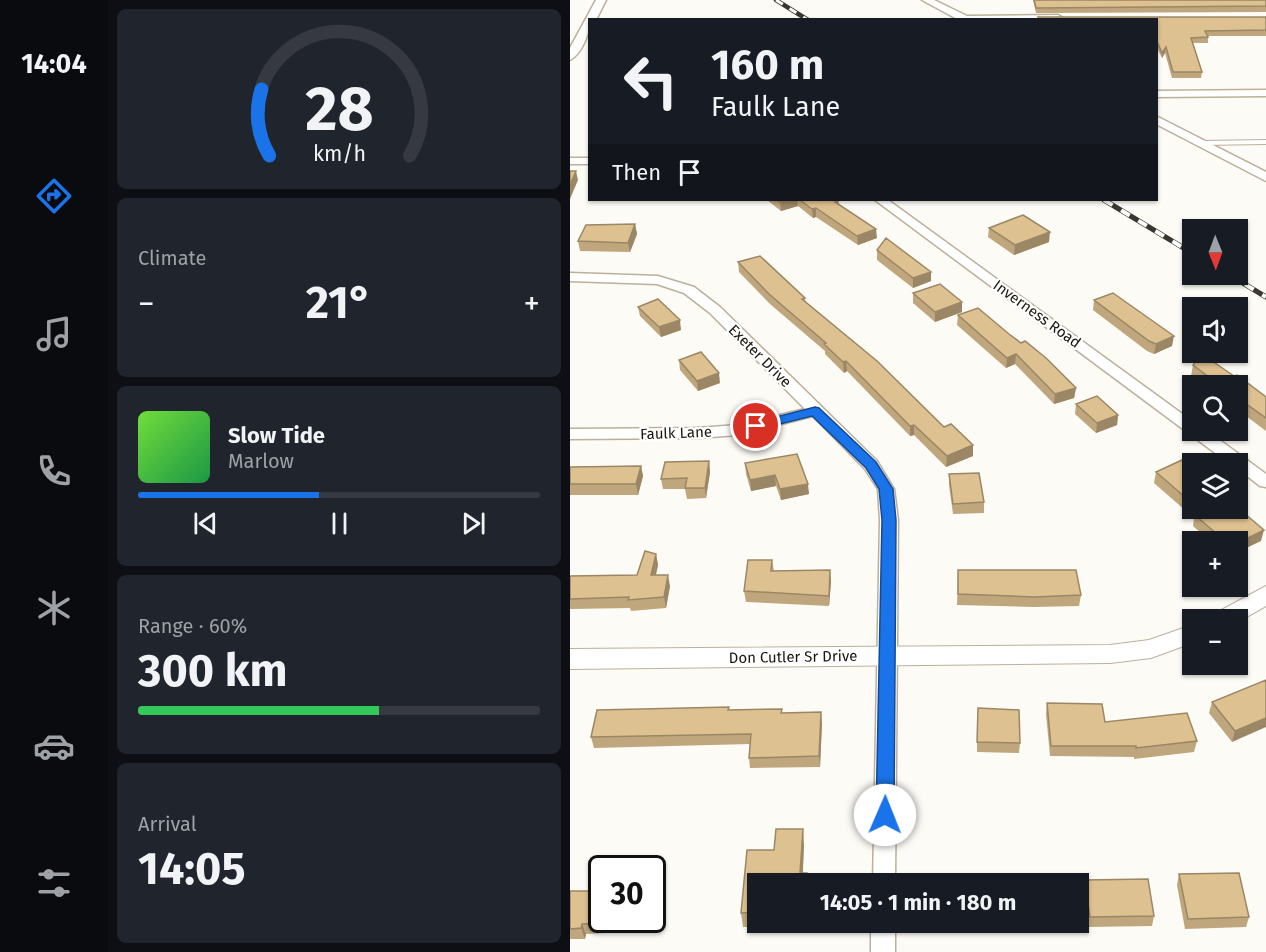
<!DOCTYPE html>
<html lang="en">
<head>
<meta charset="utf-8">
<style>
	:root { --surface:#171b24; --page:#20242c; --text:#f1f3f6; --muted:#9ea1a6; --line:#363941; --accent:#1a73e8 }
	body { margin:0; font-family:"Fira Sans",sans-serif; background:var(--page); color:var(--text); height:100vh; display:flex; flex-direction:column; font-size:22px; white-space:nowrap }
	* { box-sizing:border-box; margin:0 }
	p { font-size:20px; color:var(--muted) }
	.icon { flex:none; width:33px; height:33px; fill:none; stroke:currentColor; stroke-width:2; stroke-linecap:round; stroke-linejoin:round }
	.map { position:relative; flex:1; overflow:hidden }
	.panel { display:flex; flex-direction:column; gap:9px; padding:9px; background:#0d0f14; width:462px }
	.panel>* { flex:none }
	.banner { position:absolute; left:18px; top:18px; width:570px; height:183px; border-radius:0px; box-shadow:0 2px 4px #0004; background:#171b24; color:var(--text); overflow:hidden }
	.needle { width:39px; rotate:179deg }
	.fabs { position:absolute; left:612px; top:219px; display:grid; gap:12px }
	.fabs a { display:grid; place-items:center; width:66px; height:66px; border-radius:0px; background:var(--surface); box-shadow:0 2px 4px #0004; font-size:30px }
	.speed { position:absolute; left:18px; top:855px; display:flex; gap:12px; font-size:30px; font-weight:700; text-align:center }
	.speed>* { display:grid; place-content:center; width:78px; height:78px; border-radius:50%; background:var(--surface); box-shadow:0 2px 4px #0004; line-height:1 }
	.speed .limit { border:3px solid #111; border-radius:9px; background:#fff; color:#111 }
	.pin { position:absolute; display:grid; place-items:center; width:51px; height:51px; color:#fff; margin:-26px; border:3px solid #fff; border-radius:50%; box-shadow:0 2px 6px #0007 }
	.me { position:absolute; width:66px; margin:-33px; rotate:1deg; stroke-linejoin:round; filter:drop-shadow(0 0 4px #0008) }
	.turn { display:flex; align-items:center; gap:21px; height:126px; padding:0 24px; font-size:27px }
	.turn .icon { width:78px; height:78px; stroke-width:2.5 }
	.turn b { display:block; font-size:42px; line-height:51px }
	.then { display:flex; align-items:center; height:57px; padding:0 24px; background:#0003; gap:12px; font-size:22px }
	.big { font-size:45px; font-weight:700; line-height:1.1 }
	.panel .card { flex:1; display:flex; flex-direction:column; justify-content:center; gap:9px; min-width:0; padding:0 21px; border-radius:9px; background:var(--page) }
	.panel .dial { align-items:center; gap:0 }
	.dial svg { height:156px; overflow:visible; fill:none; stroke:var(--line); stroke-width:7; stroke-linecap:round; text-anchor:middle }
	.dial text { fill:var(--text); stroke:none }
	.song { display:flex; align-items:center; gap:18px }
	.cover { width:72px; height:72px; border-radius:9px; background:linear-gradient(135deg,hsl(100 70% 55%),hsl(140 70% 35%)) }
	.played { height:6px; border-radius:3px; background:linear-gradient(90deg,var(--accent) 45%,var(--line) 45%) }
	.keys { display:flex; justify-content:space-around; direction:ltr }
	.heat { display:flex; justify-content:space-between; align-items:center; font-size:33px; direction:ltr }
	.charge { height:9px; border-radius:4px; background:linear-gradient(90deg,#34c759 60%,var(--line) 0) }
	.trip { position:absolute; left:177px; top:873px; width:342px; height:60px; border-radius:0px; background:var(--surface); box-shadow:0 2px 4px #0004; font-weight:700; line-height:60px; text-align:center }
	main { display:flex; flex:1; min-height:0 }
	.tabs { display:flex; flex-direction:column; width:108px; justify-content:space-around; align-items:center; background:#090b0e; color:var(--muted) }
	.tabs .icon { width:42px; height:42px }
	.tabs .selected { color:var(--accent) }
	.tabs b { font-size:27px; color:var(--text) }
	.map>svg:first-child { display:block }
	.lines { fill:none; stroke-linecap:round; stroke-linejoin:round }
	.service-casing { stroke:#bcb09b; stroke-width:2 }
	.minor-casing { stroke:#bcb09b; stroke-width:3 }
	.tertiary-casing { stroke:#bcb09b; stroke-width:2 }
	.service { fill:#fff; fill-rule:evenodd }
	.minor { fill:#fff; fill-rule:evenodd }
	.tertiary { fill:#fff; fill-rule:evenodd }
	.rail-far1-casing { stroke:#3b3730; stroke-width:4.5 }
	.rail-casing { stroke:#3b3730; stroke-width:5 }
	.rail-far1 { stroke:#fff; stroke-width:3; stroke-dasharray:8; stroke-linecap:butt }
	.rail { stroke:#fff; stroke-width:4; stroke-dasharray:10; stroke-linecap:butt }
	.wall { fill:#bfa67c }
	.shaded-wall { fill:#9b8765 }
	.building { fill:#dec190; stroke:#9b8765; stroke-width:1.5 }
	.route { fill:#1a73e8; stroke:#114b97; stroke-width:1.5 }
	.labels { text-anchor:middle; stroke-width:4.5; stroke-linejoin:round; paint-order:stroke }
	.street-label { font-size:15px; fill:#1a160e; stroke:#fff }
</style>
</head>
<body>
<main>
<nav class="tabs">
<b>14:04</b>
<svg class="icon selected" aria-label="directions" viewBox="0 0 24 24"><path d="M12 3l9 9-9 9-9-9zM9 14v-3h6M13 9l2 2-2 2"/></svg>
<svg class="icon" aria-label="music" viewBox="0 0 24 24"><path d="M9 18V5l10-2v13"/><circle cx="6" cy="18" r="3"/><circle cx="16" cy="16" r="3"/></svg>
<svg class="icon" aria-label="phone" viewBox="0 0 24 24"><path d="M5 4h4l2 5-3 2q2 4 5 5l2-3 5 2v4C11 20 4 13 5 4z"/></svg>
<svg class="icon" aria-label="climate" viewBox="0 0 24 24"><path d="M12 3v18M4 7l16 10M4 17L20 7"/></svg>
<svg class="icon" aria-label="car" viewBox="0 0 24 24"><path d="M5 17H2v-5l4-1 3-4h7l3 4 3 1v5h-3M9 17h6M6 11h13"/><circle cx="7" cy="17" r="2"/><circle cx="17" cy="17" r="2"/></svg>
<svg class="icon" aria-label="filters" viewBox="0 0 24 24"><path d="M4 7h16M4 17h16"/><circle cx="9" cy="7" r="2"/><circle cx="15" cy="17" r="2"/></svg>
</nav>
<section class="panel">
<div class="card dial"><svg viewBox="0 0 100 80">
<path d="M14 69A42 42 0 1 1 86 69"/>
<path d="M14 69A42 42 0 0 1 10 35" stroke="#1a73e8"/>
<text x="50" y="56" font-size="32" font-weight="700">28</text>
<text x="50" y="72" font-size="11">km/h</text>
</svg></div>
<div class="card"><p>Climate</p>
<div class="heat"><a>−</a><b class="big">21°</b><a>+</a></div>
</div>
<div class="card">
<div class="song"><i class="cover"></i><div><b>Slow Tide</b><p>Marlow</p></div></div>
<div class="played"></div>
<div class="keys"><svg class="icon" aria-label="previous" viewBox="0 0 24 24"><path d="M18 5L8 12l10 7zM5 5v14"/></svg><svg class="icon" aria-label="pause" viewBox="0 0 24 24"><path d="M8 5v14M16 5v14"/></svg><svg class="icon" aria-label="next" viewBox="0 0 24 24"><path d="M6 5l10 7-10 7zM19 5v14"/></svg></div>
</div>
<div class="card"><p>Range · 60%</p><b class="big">300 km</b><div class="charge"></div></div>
<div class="card"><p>Arrival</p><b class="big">14:05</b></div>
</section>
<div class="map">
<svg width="696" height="952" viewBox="0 0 696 952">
	<rect width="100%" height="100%" fill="#fdfbf6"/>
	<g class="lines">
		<defs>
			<path id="service" d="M696,140V144L631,145L628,143L631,141Z"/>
			<path id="minor" d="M26,0H36L26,20H20C20,32 12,54 0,60V48Z
				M352,0H364L397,16L488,15L493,18L389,20Z
				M696,90V96L586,97V91Z
				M586,116L696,172V181L586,124Z
				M0,158H20V164H0Z
				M305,200H318L622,421V430H636L696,474V487L690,486L668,469V464H660Z
				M0,273L88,276L124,287L150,307L307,461L324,489L328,520L325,884H303L310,520L308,489L295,469L243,416L168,435L127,438L0,439V429L127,428L168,425L235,409L140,313L114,293L87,284L0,281Z
				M301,922H325V952H301Z"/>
			<path id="tertiary" d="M696,586V606L668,622V620H640L644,614Z
				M622,625V643L581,658L540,663L0,669V649L540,645L579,640Z"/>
		</defs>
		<use href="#service" class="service-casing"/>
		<use href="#minor" class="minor-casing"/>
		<use href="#tertiary" class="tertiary-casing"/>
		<use href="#service" class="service"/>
		<use href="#minor" class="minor"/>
		<use href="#tertiary" class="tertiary"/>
		<defs>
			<path id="rail-far1" d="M206,0L238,20"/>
			<path id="rail" d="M534,200L622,253
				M658,274L696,297"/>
		</defs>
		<use href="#rail-far1" class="rail-far1-casing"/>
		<use href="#rail" class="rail-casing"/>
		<use href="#rail-far1" class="rail-far1"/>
		<use href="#rail" class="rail"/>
	</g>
	<path class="wall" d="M463,0H696V12L466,13Z
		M468,17H696V36H638V43H623L632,72L631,78H602L595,53L592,58L586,46V20H468Z
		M197,200H269V204L307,238L288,245L246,217L243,218L228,206L211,211Z
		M65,224L67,234L60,252L10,251L8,241Z
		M419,228L479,242L444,255L418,237Z
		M307,250L361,272V281L343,288L307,260Z
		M168,262L235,298V301L374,427L403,445V456L376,467L344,435L340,436L277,371L274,373L255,354V351L200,304L169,272Z
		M343,293L392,312L365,322L343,303Z
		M524,300L602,346L584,354L577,351L523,310Z
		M68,307L111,330L91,337L70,316Z
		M388,315L506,388L504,398L484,404L445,364L436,368L387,325Z
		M109,360L150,383L128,391L110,370Z
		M623,365L664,376L696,397V431L668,410V386H635L621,376Z
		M506,404L548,415L547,425L526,433L505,414Z
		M227,454L239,494L211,500L206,486L181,491L176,474L175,463Z
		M139,461L140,472L136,498L117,499L115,489H93L91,479Z
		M71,466L73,476L68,495H0V467Z
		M622,469V508H668L691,541L641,542L623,526L624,518L584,483L586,472Z
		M379,474L414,502V513L383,514L379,485Z
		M86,554L88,565L86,575L100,586L96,608L61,611L60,608L0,609V576L67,575Z
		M202,560L204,571L261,581L259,606L176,602L174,591Z
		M388,570L511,595L509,606L463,607L387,605Z
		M696,680L662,742L639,713L642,702Z
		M477,703L535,722L627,741L624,752L564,759V757L480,756L476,714Z
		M159,707V710L212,709V713L252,723L250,767L180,768L179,758L180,744L24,748L21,737Z
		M407,719L450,743L449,753L407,752Z
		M234,844L233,873H237L238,884H188V922H236V927H215V932L190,933L189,927H173L171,913L204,850Z
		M609,874L679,917L676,927L615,929L607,885Z
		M515,880L584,916L582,926L518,927L513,890Z
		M0,891H32L35,933L16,934L15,939H0Z
		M409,922H469V924L409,925Z"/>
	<path class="shaded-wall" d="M596,47L595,53L592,58V53Z
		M6,171L8,180L0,199V185Z
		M220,200H227L228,206L211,211L210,202Z
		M246,208V217L243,218L242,209Z
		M65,224L67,234L60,252L58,243Z
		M306,229L307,238L288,245L287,236Z
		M480,232L479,242L444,255L445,245Z
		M361,272V281L343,288V278Z
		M392,302V312L365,322V312Z
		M110,320L111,330L91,337L89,327Z
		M604,336L602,346L584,354L586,344Z
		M446,354L445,364L436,368L437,358Z
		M276,361L277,371L274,373L273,362Z
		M149,373L150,383L128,391L127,381Z
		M506,388L504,398L484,404L485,394Z
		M548,415L547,425L526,433L527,423Z
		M344,425V435L340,436V426Z
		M403,445V456L376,467L377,456Z
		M139,461L140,472L136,498L135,488Z
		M71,466L73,476L68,495L66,484Z
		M205,475L206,486L181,491L180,480Z
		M238,484L239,494L211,500L210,489Z
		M694,530L691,541L668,552V543Z
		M86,554L88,565L83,586L81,575Z
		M260,570L261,581L259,606V596Z
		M98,575L100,586L96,608L94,597Z
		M251,712L252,723L250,767L249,756Z
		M696,718V727L662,742L665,731Z
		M233,829L234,844L232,884L230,873Z
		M33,920H38L35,933L32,923Z
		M12,924L16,934L15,939L11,928Z"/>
	<path class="building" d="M464,0H696V6L466,8Z
		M468,17H696V30L635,31L638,37L621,38L632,72H603L596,47L592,53L586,39V20H469Z
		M0,171H6L0,185Z
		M206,200H220L210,202Z
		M230,200H269L265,202L306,229L287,236L246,208L242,209Z
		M453,215L480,232L445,245L419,228Z
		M65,224L58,243L8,241L16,225Z
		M316,238L361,272L343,278L307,250Z
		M190,256L235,298L232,299L307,361L374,427L381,424L403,445L377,456L344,425L340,426L276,361L273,362L254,344L256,343L199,294L168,262Z
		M370,284L392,302L365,312L343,293Z
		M543,293L604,336L586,344L579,341L524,300Z
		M88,299L110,320L89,327L68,307Z
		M408,308L439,334L451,343L455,341L476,358L506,388L485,394L446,354L437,358L388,315Z
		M131,352L149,373L127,381L109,360Z
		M632,354L664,376L667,375L696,397V418L668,398V386H651L623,365Z
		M527,396L548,415L527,423L506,404Z
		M227,454L238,484L210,489L205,475L180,480L175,463Z
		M612,460L622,469V503L586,472Z
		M139,461L135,488H115L117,478L91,479L95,462Z
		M71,466L66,484H0V467Z
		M409,473L414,502L383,504L379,474Z
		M628,508H668L694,530L668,543V542H656L625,515L632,512Z
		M75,551L86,554L81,575H98L94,597L58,600L59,597L0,599V576L67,575Z
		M178,560H202L201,571L260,570L259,596L174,591Z
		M388,570H506L511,595L464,597L388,594Z
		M696,680V718L665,731L642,702Z
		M477,703L532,704L535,722L617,713L627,741L566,748V746H481Z
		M159,707L158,710L212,709L211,713L251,712L249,756L179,758L181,734L21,737L27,710Z
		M408,708L449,710L450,743L407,742Z
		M206,829H233L230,873H237L236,884H188V912L171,913L177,850H204Z
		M669,873L679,917L618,919L609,874Z
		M467,879V884H408V880Z
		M578,879L584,916L520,917L515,880Z
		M0,891H32V920H33L32,923L12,924L11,928L0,929Z"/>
	<path class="route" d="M245,407L249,408L306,462L323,489L326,520L324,815L321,821L315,823L309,821L306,815L312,520L309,489L296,468L242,416L186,430L180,426L182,423Z"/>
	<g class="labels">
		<g class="street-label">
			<text transform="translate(467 314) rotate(36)" y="5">Inverness Road</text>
			<text transform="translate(190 356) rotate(45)" y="5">Exeter Drive</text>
			<text transform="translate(106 433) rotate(-2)" y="5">Faulk Lane</text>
			<text transform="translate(223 657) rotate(-1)" y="5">Don Cutler Sr Drive</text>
		</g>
	</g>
</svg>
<div class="fabs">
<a><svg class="needle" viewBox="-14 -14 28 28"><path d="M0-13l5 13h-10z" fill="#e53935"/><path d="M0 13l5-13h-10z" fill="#9ea1a6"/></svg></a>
<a><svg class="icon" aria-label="sound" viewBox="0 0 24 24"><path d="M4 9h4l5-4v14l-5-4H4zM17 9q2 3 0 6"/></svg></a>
<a><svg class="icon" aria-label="search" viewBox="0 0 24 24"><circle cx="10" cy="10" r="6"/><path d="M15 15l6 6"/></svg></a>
<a><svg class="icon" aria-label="layers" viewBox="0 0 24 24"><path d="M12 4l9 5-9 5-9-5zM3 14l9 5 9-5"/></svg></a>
<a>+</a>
<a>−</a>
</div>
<div class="speed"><div class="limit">30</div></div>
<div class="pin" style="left:186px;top:426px;background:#d93025"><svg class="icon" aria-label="arrive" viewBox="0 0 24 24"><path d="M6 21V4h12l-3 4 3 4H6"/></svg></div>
<svg class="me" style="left:315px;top:815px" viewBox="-20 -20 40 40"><circle r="19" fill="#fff"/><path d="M0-13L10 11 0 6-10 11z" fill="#1a73e8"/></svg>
<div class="trip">14:05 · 1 min · 180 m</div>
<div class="banner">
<div class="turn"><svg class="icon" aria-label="left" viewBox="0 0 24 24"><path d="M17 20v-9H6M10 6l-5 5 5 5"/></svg><div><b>160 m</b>Faulk Lane</div></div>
<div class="then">Then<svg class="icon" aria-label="arrive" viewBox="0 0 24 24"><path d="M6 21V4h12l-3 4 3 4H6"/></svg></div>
</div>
</div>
</main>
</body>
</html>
